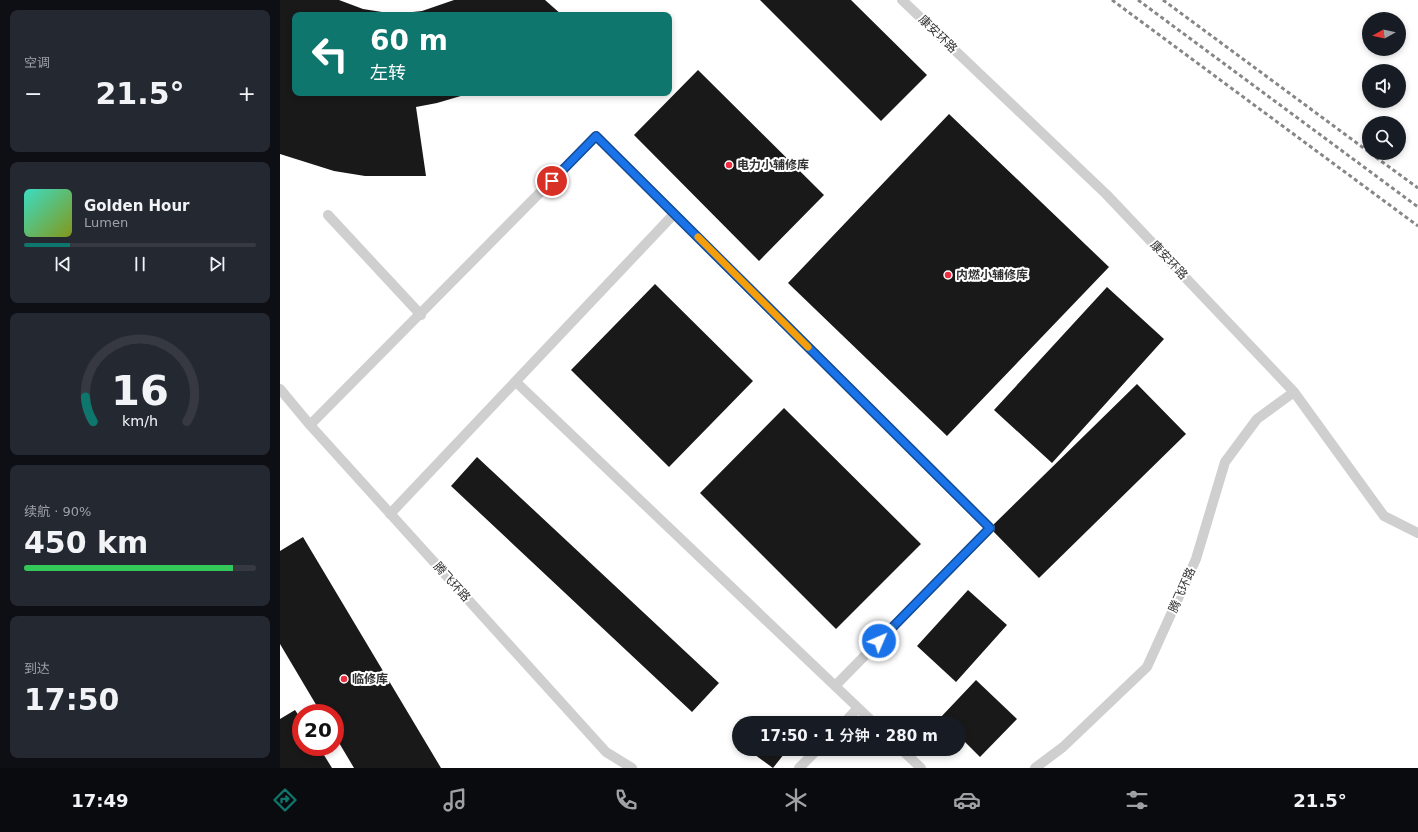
<!DOCTYPE html>
<html lang="zh">
<head>
<meta charset="utf-8">
<style>
	:root { --surface:#171b24; --page:#242831; --text:#f1f3f6; --muted:#9ea1a6; --line:#363941; --accent:#0f766e }
	body { margin:0; font-family:"DejaVu Sans","Noto Sans SC",sans-serif; background:var(--page); color:var(--text); height:100vh; display:flex; flex-direction:column; font-size:15px; white-space:nowrap }
	* { box-sizing:border-box; margin:0 }
	p { font-size:13px; color:var(--muted) }
	.icon { flex:none; width:22px; height:22px; fill:none; stroke:currentColor; stroke-width:2; stroke-linecap:round; stroke-linejoin:round }
	.map { position:relative; flex:1; overflow:hidden }
	.sheet { display:flex; flex-direction:column; gap:10px; padding:10px; background:#0d0f14; width:280px }
	.sheet>* { flex:none }
	.hud { position:absolute; left:12px; top:12px; width:380px; height:84px; border-radius:8px; box-shadow:0 2px 6px #0003; background:#0f766e; color:#fff; overflow:hidden }
	.needle { width:26px; rotate:262deg }
	.tools { position:absolute; left:1082px; top:12px; display:grid; gap:8px }
	.tools a { display:grid; place-items:center; width:44px; height:44px; border-radius:50%; background:var(--surface); box-shadow:0 2px 6px #0003; font-size:20px }
	.speed { position:absolute; left:12px; top:704px; display:flex; gap:8px; font-size:20px; font-weight:700; text-align:center }
	.speed>* { display:grid; place-content:center; width:52px; height:52px; border-radius:50%; background:var(--surface); box-shadow:0 2px 6px #0003; line-height:1 }
	.speed .limit { border:6px solid #d22; background:#fff; color:#111 }
	.pin { position:absolute; display:grid; place-items:center; width:34px; height:34px; color:#fff; margin:-17px; border:2px solid #fff; border-radius:50%; box-shadow:0 1px 4px #0007 }
	.me { position:absolute; width:44px; margin:-22px; rotate:45deg; stroke-linejoin:round; filter:drop-shadow(0 0 3px #0008) }
	.turn { display:flex; align-items:center; gap:14px; height:84px; padding:0 12px; font-size:18px }
	.turn .icon { width:52px; height:52px; stroke-width:2.5 }
	.turn b { display:block; font-size:28px; line-height:34px }
	.big { font-size:30px; font-weight:600; line-height:1.1 }
	.sheet .card { flex:1; display:flex; flex-direction:column; justify-content:center; gap:6px; min-width:0; padding:0 14px; border-radius:8px; background:var(--page) }
	.sheet .dial { align-items:center; gap:0 }
	.dial svg { height:104px; overflow:visible; fill:none; stroke:var(--line); stroke-width:7; stroke-linecap:round; text-anchor:middle }
	.dial text { fill:var(--text); stroke:none }
	.song { display:flex; align-items:center; gap:12px }
	.cover { width:48px; height:48px; border-radius:6px; background:linear-gradient(135deg,hsl(170 70% 55%),hsl(70 70% 35%)) }
	.played { height:4px; border-radius:2px; background:linear-gradient(90deg,var(--accent) 20%,var(--line) 20%) }
	.keys { display:flex; justify-content:space-around; direction:ltr }
	.heat { display:flex; justify-content:space-between; align-items:center; font-size:22px; direction:ltr }
	.charge { height:6px; border-radius:3px; background:linear-gradient(90deg,#34c759 90%,var(--line) 0) }
	.trip { position:absolute; left:452px; top:716px; width:234px; height:40px; border-radius:20px; background:var(--surface); box-shadow:0 2px 6px #0003; font-weight:600; line-height:40px; text-align:center }
	.menu { display:flex; height:64px; justify-content:space-around; align-items:center; background:#090b0e; color:var(--muted) }
	.menu .icon { width:28px; height:28px }
	.menu .on { color:var(--accent) }
	.menu b { font-size:18px; color:var(--text) }
	main { display:flex; flex:1; min-height:0 }
	.map>svg:first-child { display:block }
	.building { fill:#191919 }
	.lines { fill:none; stroke-linecap:round; stroke-linejoin:round }
	.service { stroke:#cfcfcf; stroke-width:10 }
	.rail { stroke:#878787; stroke-width:3; stroke-dasharray:4 3; stroke-linecap:butt }
	.route-casing { stroke:#114b97; stroke-width:10 }
	.route { stroke:#1a73e8; stroke-width:7 }
	.slow { stroke:#f59e0b; stroke-width:7 }
	.poi-dot { fill:#ee2e40; stroke:#fff; stroke-width:1.5 }
	.labels { text-anchor:middle; stroke-width:4; stroke-linejoin:round; paint-order:stroke }
	.street-label { font-size:12px; fill:#323232; stroke:#fff }
	.poi-label { font-size:12px; font-weight:bold; fill:#323232; stroke:#fff; text-anchor:start }
</style>
</head>
<body>
<main>
<section class="sheet">
<div class="card"><p>空调</p>
<div class="heat"><a>−</a><b class="big">21.5°</b><a>+</a></div>
</div>
<div class="card">
<div class="song"><i class="cover"></i><div><b>Golden Hour</b><p>Lumen</p></div></div>
<div class="played"></div>
<div class="keys"><svg class="icon" aria-label="previous" viewBox="0 0 24 24"><path d="M18 5L8 12l10 7zM5 5v14"/></svg><svg class="icon" aria-label="pause" viewBox="0 0 24 24"><path d="M8 5v14M16 5v14"/></svg><svg class="icon" aria-label="next" viewBox="0 0 24 24"><path d="M6 5l10 7-10 7zM19 5v14"/></svg></div>
</div>
<div class="card dial"><svg viewBox="0 0 100 80">
<path d="M14 69A42 42 0 1 1 86 69"/>
<path d="M14 69A42 42 0 0 1 8 50" stroke="#0f766e"/>
<text x="50" y="56" font-size="32" font-weight="700">16</text>
<text x="50" y="72" font-size="11">km/h</text>
</svg></div>
<div class="card"><p>续航 · 90%</p><b class="big">450 km</b><div class="charge"></div></div>
<div class="card"><p>到达</p><b class="big">17:50</b></div>
</section>
<div class="map">
<svg width="1138" height="768" viewBox="0 0 1138 768">
	<rect width="100%" height="100%" fill="#fff"/>
	<path class="building" d="M0,0H59L83,9L102,12L123,13L142,11L174,0H265L282,15H15V93H191L157,103L136,107L146,176H85L54,171L0,154Z
		M480,0H571L647,75L601,121Z
		M418,70L544,195L479,261L354,135Z
		M669,114L829,267L667,436L508,283Z
		M375,284L473,381L389,467L291,370Z
		M827,287L884,339L772,463L714,410Z
		M857,384L906,434L759,578L710,528Z
		M504,408L641,544L556,629L420,493Z
		M197,457L439,683L412,712L171,486Z
		M23,537L161,768H74L55,736V713H41L0,644V551Z
		M688,590L727,625L676,682L637,646Z
		M696,680L737,719L700,757L679,736V723H665L660,718Z
		M15,710L21,719V747H39L52,768H0V719Z
		M467,749H508L493,768Z"/>
	<g class="lines">
		<path class="service" d="M622,0L826,194L1014,392L1104,516L1138,533
			M48,215L141,315
			M236,382L594,723
			M0,389L30,425L326,752L352,768
			M30,425L316,136L710,528L555,686
			M110,514L394,214
			M564,723L578,708
			M621,749L641,768
			M519,768L538,749
			M755,768L783,747L867,667L916,559L945,462L977,419L1014,392"/>
		<path class="rail" d="M832,0L1138,226
			M858,0L1138,207
			M883,0L1089,152
			M1090,153L1138,188"/>
	</g>
	<g class="lines">
		<defs>
			<path id="route" d="M272,181L316,136L710,528L599,641"/>
		</defs>
		<use href="#route" class="route-casing"/>
		<use href="#route" class="route"/>
		<path class="slow" d="M418,237L528,347"/>
	</g>
	<g class="poi-dot">
		<circle cx="449" cy="165" r="4"/>
		<circle cx="668" cy="275" r="4"/>
		<circle cx="64" cy="679" r="4"/>
	</g>
	<g class="labels">
		<g class="street-label">
			<text transform="translate(658 34) rotate(44)" y="4">康安环路</text>
			<text transform="translate(889 260) rotate(47)" y="4">康安环路</text>
			<text transform="translate(172 582) rotate(48)" y="4">腾飞环路</text>
			<text transform="translate(902 590) rotate(-66)" y="4">腾飞环路</text>
		</g>
		<g class="poi-label">
			<text x="457" y="169">电力小辅修库</text>
			<text x="676" y="279">内燃小辅修库</text>
			<text x="72" y="683">临修库</text>
		</g>
	</g>
</svg>
<div class="tools">
<a><svg class="needle" viewBox="-14 -14 28 28"><path d="M0-13l5 13h-10z" fill="#e53935"/><path d="M0 13l5-13h-10z" fill="#9ea1a6"/></svg></a>
<a><svg class="icon" aria-label="sound" viewBox="0 0 24 24"><path d="M4 9h4l5-4v14l-5-4H4zM17 9q2 3 0 6"/></svg></a>
<a><svg class="icon" aria-label="search" viewBox="0 0 24 24"><circle cx="10" cy="10" r="6"/><path d="M15 15l6 6"/></svg></a>
</div>
<div class="speed"><div class="limit">20</div></div>
<div class="pin" style="left:272px;top:181px;background:#d93025"><svg class="icon" aria-label="arrive" viewBox="0 0 24 24"><path d="M6 21V4h12l-3 4 3 4H6"/></svg></div>
<svg class="me" style="left:599px;top:641px" viewBox="-20 -20 40 40"><circle r="17" fill="#1a73e8" stroke="#fff" stroke-width="3"/><path d="M0-11L8 9 0 5-8 9z" fill="#fff"/></svg>
<div class="trip">17:50 · 1 分钟 · 280 m</div>
<div class="hud">
<div class="turn"><svg class="icon" aria-label="left" viewBox="0 0 24 24"><path d="M17 20v-9H6M10 6l-5 5 5 5"/></svg><div><b>60 m</b>左转</div></div>
</div>
</div>
</main>
<nav class="menu">
<b>17:49</b>
<svg class="icon on" aria-label="directions" viewBox="0 0 24 24"><path d="M12 3l9 9-9 9-9-9zM9 14v-3h6M13 9l2 2-2 2"/></svg>
<svg class="icon" aria-label="music" viewBox="0 0 24 24"><path d="M9 18V5l10-2v13"/><circle cx="6" cy="18" r="3"/><circle cx="16" cy="16" r="3"/></svg>
<svg class="icon" aria-label="phone" viewBox="0 0 24 24"><path d="M5 4h4l2 5-3 2q2 4 5 5l2-3 5 2v4C11 20 4 13 5 4z"/></svg>
<svg class="icon" aria-label="climate" viewBox="0 0 24 24"><path d="M12 3v18M4 7l16 10M4 17L20 7"/></svg>
<svg class="icon" aria-label="car" viewBox="0 0 24 24"><path d="M5 17H2v-5l4-1 3-4h7l3 4 3 1v5h-3M9 17h6M6 11h13"/><circle cx="7" cy="17" r="2"/><circle cx="17" cy="17" r="2"/></svg>
<svg class="icon" aria-label="filters" viewBox="0 0 24 24"><path d="M4 7h16M4 17h16"/><circle cx="9" cy="7" r="2"/><circle cx="15" cy="17" r="2"/></svg>
<b>21.5°</b>
</nav>
</body>
</html>
